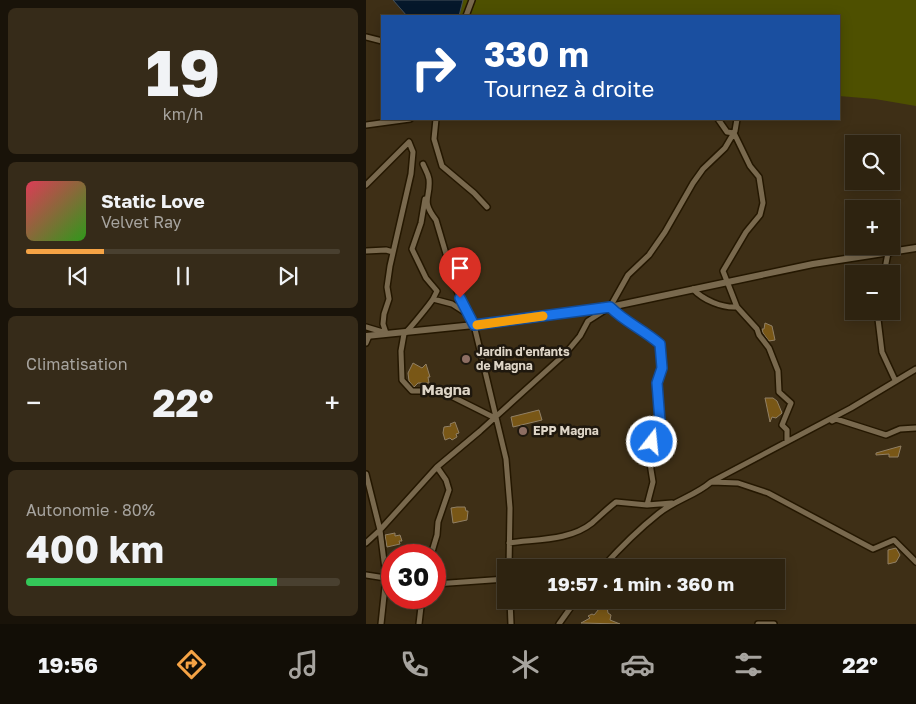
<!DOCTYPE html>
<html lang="fr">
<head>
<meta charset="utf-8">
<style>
	:root { --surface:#2e2310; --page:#362b19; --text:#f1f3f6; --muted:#a7a49f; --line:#494030; --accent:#f5a345 }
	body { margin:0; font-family:"Golos Text",sans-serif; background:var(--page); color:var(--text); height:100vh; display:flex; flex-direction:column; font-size:19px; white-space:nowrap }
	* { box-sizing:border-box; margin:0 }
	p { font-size:16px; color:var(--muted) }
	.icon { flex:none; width:28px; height:28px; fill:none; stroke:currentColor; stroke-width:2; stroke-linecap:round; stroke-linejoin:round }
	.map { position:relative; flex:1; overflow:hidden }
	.panel { display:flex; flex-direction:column; gap:8px; padding:8px; background:#191309; width:366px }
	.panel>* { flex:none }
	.hud { position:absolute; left:15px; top:15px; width:459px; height:105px; border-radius:0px; box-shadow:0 2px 12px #0003,0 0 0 1px var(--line); background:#1a4fa0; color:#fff; overflow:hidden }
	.fabs { position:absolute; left:479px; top:135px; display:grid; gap:10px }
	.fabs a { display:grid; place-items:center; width:55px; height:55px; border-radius:0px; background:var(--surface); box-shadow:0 2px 12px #0003,0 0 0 1px var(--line); font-size:25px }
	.speed { position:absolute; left:15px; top:544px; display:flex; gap:10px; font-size:25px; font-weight:700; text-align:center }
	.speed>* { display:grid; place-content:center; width:65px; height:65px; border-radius:50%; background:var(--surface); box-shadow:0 2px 12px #0003,0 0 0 1px var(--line); line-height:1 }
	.speed .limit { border:8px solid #d22; background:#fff; color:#111 }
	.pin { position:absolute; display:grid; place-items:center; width:42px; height:42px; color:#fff; margin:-51px -21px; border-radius:50% 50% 50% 0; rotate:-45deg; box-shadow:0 0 5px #0007 }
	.pin .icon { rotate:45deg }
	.me { position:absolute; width:55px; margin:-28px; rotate:16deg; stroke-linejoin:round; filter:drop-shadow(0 0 4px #0008) }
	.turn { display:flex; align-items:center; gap:18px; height:105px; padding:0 20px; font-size:22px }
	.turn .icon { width:65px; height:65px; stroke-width:2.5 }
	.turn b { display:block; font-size:35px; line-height:42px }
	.big { font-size:38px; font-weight:700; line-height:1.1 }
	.panel .card { flex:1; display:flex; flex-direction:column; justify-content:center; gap:8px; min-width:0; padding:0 18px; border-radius:8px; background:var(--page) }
	.panel .dial { align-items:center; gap:0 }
	.dial b { font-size:65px; line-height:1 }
	.song { display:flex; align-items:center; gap:15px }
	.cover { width:60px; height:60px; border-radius:8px; background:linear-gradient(135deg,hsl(350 70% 55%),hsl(110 70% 35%)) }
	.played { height:5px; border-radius:2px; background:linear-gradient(90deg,var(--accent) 25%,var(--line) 25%) }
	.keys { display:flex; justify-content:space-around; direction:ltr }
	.heat { display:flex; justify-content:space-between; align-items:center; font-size:28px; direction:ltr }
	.charge { height:8px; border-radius:4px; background:linear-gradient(90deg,#34c759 80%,var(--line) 0) }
	.trip { position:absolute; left:131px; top:559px; width:288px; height:50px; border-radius:0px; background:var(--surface); box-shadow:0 2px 12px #0003,0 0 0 1px var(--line); font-weight:700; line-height:50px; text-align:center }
	.dock { display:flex; height:80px; justify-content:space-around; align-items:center; background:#120e06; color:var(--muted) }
	.dock .icon { width:35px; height:35px }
	.dock .active { color:var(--accent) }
	.dock b { font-size:22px; color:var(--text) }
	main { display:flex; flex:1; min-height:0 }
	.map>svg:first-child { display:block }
	.green { fill:#4e5000 }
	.water { fill:#05182b; stroke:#46515a }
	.building { fill:#795716; stroke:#918065 }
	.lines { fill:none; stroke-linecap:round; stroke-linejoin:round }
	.minor-casing { stroke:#241700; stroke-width:8 }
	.tertiary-casing { stroke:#241700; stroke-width:9 }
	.minor { stroke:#79694e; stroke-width:5 }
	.tertiary { stroke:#79694e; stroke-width:6 }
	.route-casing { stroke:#114b97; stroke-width:12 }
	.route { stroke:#1a73e8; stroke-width:9 }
	.slow { stroke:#f59e0b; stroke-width:9 }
	.education-dot { fill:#8d6e63; stroke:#1f180e; stroke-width:2 }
	.labels { text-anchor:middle; stroke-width:5; stroke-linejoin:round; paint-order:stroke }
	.poi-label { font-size:12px; font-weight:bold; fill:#ded5c7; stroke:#1f180e; text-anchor:start }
	.quarter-label { font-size:15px; font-weight:bold; fill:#ded5c7; stroke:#1f180e }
</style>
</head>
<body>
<main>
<section class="panel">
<div class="card dial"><b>19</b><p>km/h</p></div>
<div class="card">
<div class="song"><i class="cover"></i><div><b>Static Love</b><p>Velvet Ray</p></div></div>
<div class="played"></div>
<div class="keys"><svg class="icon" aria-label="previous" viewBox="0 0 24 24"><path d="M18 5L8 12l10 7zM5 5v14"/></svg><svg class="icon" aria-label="pause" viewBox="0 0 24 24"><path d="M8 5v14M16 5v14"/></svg><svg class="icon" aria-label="next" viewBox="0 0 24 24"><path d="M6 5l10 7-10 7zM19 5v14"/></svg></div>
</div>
<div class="card"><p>Climatisation</p>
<div class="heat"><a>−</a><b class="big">22°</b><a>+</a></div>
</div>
<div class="card"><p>Autonomie · 80%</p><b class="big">400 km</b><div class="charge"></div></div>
</section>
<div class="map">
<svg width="550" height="624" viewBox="0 0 550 624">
	<rect width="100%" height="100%" fill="#3e2f16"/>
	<path class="green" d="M97,0H550V106L509,99L473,96L472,16H93Z"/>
	<path class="water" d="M27,0H97L93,16H41Z"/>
	<path class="building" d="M399,323L406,326L409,340L403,341L397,333L396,329H398Z
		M47,363L56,368L60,364L64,377H62L63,383H52L48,387L43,381L42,373Z
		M399,398H407L411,401L416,413L410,418L406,417L404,422Z
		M173,410L176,420L147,427L145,417Z
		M89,422L93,433L90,434L91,437L86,440L84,438L79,440L77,433L78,427L85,426L84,424Z
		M535,446L532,457H523V454L510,455V453Z
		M91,507H99L100,511H102L101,520L87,523L85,508Z
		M29,533V536L34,535L36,541H33L34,544L21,547L19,535Z
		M530,548L534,555L530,562L522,564V550Z
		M241,607L242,613L245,615L244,620L254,624L215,623L224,618L222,616L226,614L228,615L233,609Z"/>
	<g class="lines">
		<defs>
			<path id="minor" d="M100,16L106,0
				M0,37L16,41
				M70,119L68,139L76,166L108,193L121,207
				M352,119L361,132L368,133L384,166L393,177L397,203L394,215L380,232L357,271L371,307L391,329L393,335L403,348L412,371L413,392L425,403L416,425L421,430V441
				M0,125L44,119
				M57,164C59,169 62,173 63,179C65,199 54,199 70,220L91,291L108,325L140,459L144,508L143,568
				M0,185L43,142L47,152L45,174L24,266L21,287L23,299L18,314L17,324L20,333
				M59,199L55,223L46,249L60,278L71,291L67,299
				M0,251L20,250L27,252
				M518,274L522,253
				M327,289C337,300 356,308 371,307
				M244,307L263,323L272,327L284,336L294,344L295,349L296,368L291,383L294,422L282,451L287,482L281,505L306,503
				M511,311L516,352L529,380
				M100,313L86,304L67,299C64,304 42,331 38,334L35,351L36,380L46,391H75L129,418
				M0,327L20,333
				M0,343L3,336
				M466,421L470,419L520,435L534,429L550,428
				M0,474L14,530L20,577L15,624
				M346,482L372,483L402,493L507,549L528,540L550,562
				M0,543L14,530L71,467L114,431L199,354L214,336L222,321L244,307L262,275L283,255L299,232L327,183L337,169L359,148L369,131L371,119
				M143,543C169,539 204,541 226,523C234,516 241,509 250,502L281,505
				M65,555L71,535L72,522L83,490L80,480L71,467
				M236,568C253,549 273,529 292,514C309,500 329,496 345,482L485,408L550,369
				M0,575L26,579
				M69,584L140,579
				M144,600L145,624
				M53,624L56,598
				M193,624L210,600
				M392,624H408"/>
			<path id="tertiary" d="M0,336L108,325L244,307L447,264L550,248"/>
		</defs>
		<use href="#minor" class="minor-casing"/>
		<use href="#tertiary" class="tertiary-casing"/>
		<use href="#minor" class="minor"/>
		<use href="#tertiary" class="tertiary"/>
	</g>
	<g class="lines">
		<defs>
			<path id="route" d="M94,298L108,325L244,307C259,322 278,330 294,344L296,368L291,383L294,422L286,442"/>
		</defs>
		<use href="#route" class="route-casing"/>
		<use href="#route" class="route"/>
		<path class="slow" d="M111,325L177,316"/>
	</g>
	<g class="education-dot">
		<circle cx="100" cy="359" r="5"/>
		<circle cx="157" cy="431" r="5"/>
	</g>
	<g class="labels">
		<g class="poi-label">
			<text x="110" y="356">Jardin d'enfants<tspan x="110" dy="14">de Magna</tspan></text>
			<text x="167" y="435">EPP Magna</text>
		</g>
		<g class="quarter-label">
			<text x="80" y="395">Magna</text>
		</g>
	</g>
</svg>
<div class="fabs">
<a><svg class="icon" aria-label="search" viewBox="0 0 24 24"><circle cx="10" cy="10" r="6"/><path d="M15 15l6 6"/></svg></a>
<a>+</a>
<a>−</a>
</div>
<div class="speed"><div class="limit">30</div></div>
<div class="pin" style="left:94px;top:298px;background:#d93025"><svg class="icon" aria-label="arrive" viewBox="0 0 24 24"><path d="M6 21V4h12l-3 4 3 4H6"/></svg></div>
<svg class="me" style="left:286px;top:442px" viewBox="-20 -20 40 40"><circle r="17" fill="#1a73e8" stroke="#fff" stroke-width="3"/><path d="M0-11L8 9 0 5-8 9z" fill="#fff"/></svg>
<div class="trip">19:57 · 1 min · 360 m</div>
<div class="hud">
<div class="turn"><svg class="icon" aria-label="right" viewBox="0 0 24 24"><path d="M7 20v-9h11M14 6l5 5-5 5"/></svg><div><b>330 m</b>Tournez à droite</div></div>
</div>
</div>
</main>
<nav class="dock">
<b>19:56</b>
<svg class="icon active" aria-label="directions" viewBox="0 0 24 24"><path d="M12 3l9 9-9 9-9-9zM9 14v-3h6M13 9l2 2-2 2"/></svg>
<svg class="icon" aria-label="music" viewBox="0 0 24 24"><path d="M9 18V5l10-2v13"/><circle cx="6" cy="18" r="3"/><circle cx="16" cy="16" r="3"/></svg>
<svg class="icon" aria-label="phone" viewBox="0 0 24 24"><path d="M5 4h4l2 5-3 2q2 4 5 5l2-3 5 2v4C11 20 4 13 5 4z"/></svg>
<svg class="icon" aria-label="climate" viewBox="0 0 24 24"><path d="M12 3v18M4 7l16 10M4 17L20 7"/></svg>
<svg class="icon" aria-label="car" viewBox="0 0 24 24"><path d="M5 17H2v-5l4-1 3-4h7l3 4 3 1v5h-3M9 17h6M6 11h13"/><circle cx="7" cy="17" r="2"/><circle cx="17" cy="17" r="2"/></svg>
<svg class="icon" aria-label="filters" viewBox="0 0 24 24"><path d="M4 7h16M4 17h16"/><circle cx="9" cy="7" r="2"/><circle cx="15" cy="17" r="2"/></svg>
<b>22°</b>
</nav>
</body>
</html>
